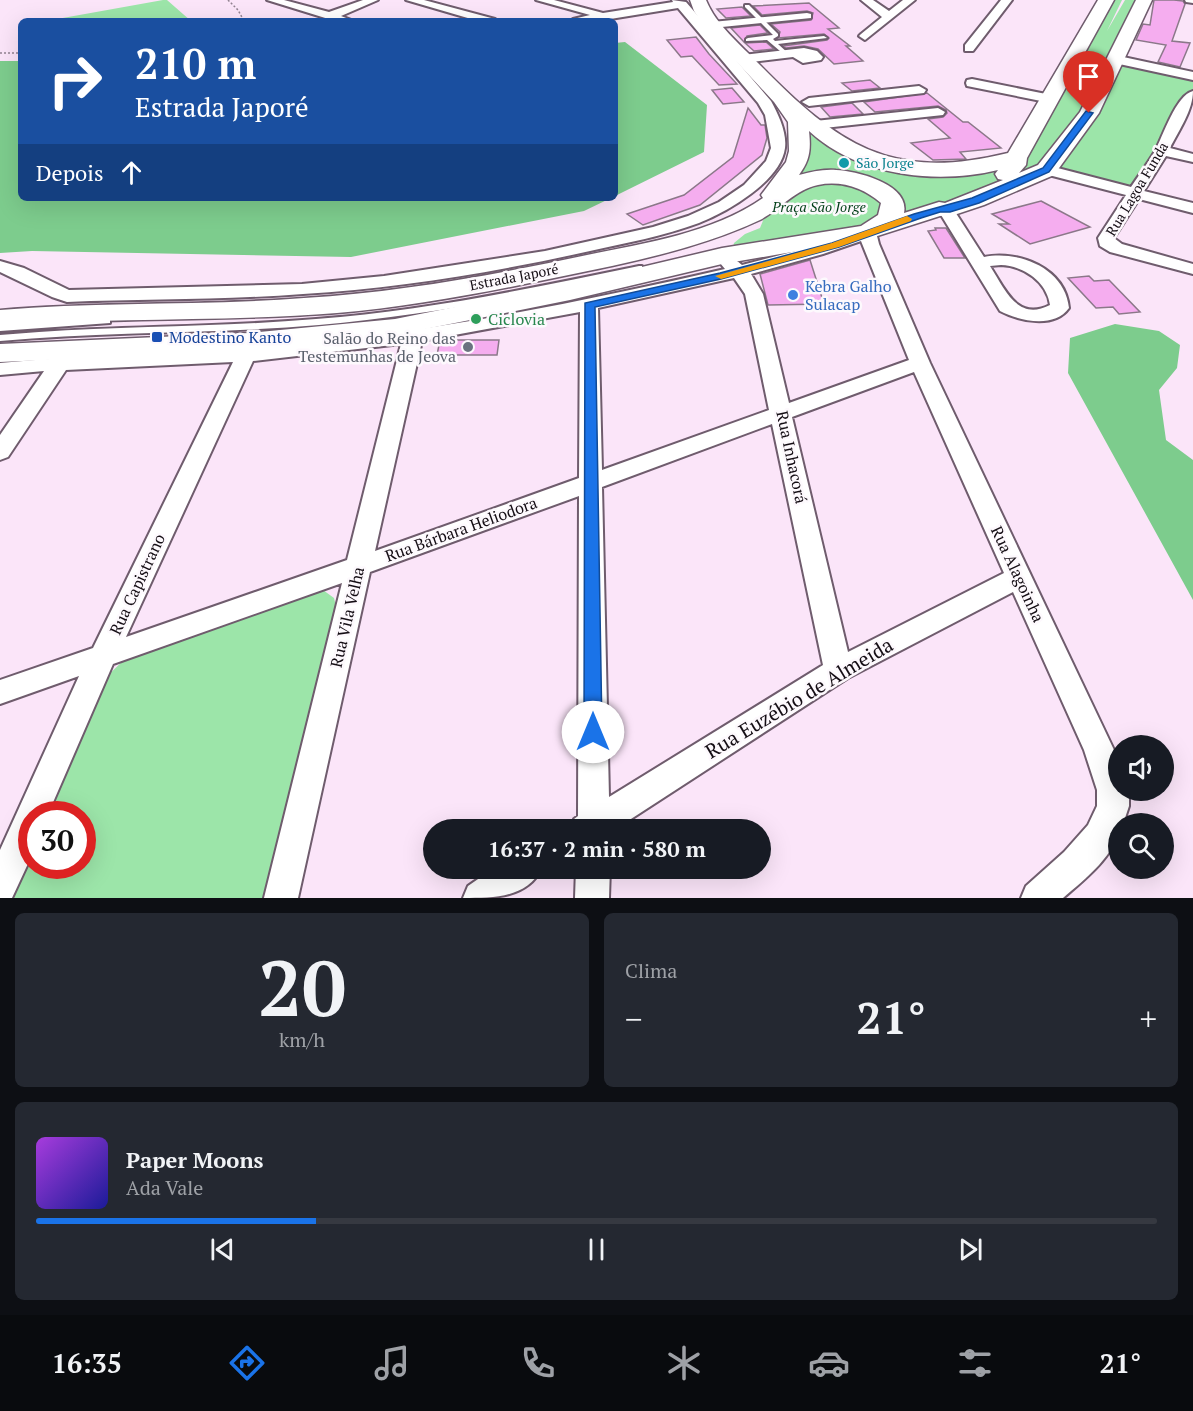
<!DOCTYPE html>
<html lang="pt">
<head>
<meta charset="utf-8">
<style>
	:root { --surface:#171b24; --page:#242831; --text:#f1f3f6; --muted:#9ea1a6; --line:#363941; --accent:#1a73e8 }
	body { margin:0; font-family:"PT Serif",serif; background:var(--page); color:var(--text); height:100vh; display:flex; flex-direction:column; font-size:22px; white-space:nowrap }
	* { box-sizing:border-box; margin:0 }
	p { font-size:20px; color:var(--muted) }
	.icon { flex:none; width:33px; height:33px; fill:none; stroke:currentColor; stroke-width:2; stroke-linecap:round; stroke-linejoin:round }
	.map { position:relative; height:898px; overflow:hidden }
	.drawer { display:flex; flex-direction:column; gap:15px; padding:15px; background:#0d0f14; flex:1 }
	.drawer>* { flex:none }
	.banner { position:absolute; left:18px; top:18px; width:600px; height:183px; border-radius:9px; box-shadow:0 6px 24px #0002; background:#1a4fa0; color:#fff; overflow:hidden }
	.controls { position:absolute; left:1108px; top:735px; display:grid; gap:12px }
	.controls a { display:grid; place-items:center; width:66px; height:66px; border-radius:50%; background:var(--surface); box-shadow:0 6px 24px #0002; font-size:30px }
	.speed { position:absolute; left:18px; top:801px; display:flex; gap:12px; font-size:30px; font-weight:700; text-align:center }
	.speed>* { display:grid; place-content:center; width:78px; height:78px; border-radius:50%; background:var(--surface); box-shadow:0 6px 24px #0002; line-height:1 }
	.speed .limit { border:9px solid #d22; background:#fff; color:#111 }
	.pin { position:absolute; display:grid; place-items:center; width:51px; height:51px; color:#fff; margin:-62px -26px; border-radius:50% 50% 50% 0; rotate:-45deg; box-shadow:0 0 6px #0007 }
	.pin .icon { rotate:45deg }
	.me { position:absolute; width:66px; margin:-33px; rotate:0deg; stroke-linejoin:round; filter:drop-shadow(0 0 4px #0008) }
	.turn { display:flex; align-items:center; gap:21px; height:126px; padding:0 18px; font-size:27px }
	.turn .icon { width:78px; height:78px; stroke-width:2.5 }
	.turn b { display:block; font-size:42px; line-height:51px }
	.then { display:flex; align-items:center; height:57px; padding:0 18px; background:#0003; gap:12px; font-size:22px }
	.big { font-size:45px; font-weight:700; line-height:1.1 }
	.drawer .widget { flex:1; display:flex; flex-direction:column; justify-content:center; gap:9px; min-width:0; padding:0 21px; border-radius:9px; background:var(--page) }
	.drawer .dial { align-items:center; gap:0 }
	.dial b { font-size:78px; line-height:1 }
	.song { display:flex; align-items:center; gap:18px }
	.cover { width:72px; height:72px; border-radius:9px; background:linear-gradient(135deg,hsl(280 70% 55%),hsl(240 70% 35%)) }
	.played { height:6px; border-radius:3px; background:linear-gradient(90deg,var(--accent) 25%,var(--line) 25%) }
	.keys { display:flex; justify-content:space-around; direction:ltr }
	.heat { display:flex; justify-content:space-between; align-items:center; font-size:33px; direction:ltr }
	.drawer .tiles { flex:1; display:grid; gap:15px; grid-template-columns:1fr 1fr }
	.widget:last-child { grid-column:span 2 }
	.trip { position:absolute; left:423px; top:819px; width:348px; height:60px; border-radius:30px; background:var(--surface); box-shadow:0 6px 24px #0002; font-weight:700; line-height:60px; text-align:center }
	.tabs { display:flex; height:96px; justify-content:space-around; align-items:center; background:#090b0e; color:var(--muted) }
	.tabs .icon { width:42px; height:42px }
	.tabs .selected { color:var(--accent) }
	.tabs b { font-size:27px; color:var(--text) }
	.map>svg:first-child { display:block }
	.green { fill:#9ce5a9 }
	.forest { fill:#7dcc8d }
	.building { fill:#f5adef; stroke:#8b7889; stroke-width:1.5 }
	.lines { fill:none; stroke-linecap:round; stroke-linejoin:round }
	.service-casing { stroke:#6f5c6d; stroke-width:4 }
	.minor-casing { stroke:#6f5c6d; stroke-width:4 }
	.primary-casing { stroke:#6f5c6d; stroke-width:3 }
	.path { stroke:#928391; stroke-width:1.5; stroke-dasharray:2 2; stroke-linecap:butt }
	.service { fill:#fff; fill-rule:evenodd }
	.minor { fill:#fff; fill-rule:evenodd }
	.primary { fill:#fff; fill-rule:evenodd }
	.route { fill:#1a73e8; stroke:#114b97; stroke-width:1.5 }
	.slow { fill:#f59e0b }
	.culture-dot { fill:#0f9aa8; stroke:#fdf9fd; stroke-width:2 }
	.shop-dot { fill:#3f7fe0; stroke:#fdf9fd; stroke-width:2 }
	.leisure-dot { fill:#2e9e5b; stroke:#fdf9fd; stroke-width:2 }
	.transit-dot { fill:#1a4fb4; stroke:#fdf9fd; stroke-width:2 }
	.worship-dot { fill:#6b7280; stroke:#fdf9fd; stroke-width:2 }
	.labels { text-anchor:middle; stroke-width:5; stroke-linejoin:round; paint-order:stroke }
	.far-culture-label { font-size:14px; fill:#0d838f; stroke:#fdf9fd; text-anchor:start }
	.far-street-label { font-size:14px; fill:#140d14; stroke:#fdf9fd }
	.far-park-label { font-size:14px; font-style:italic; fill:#003e17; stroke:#fdf9fd }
	.shop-label { font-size:16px; fill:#366cbe; stroke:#fdf9fd; text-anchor:start }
	.leisure-label { font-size:16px; fill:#27864d; stroke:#fdf9fd; text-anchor:start }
	.transit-label { font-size:16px; fill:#164399; stroke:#fdf9fd; text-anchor:start }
	.worship-label { font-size:16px; fill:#5b616d; stroke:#fdf9fd; text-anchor:end }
	.street-label { font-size:16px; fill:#140d14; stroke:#fdf9fd }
	.near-street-label { font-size:20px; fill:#140d14; stroke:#fdf9fd }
</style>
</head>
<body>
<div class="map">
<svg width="1193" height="898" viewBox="0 0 1193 898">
	<rect width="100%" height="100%" fill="#fbe5f9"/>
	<path class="green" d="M163,0H167L191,21H46Z
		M1107,0H1122L1107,31L1125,0H1142L1112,60L1193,77V92L1180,112L1137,193L1038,168L896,223L733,247L734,243L745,234L760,228L804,120L854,150L901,164L1003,166Z
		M323,590L334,598L337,610L263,898H8L31,845L32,866H82V814H45L103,680L127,657Z"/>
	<path class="forest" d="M625,42L707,105L704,152L615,196V43Z
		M0,61H21V198H611L584,211L351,257L32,251L0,253Z
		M1115,324L1159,331L1180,345L1177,368L1159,390L1166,440L1193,460V600L1068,373L1070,338Z"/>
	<path class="building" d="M1154,0H1174L1183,1L1185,4L1172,41L1190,43L1180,67L1158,62L1166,45L1136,40L1143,24L1150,25Z
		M809,3L839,28L828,29L850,46H846L863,61L834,64L818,49L804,46L786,48L783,46L827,40L829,38L824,34L778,38L780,32L771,24L811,20L813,13L807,11L762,15L753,6Z
		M742,7L751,16L726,18L717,9Z
		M760,25L768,33L747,36L744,42L731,28Z
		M696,37L709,54L737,84L719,85L692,56L681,57L667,40Z
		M766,42L774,49L754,51L745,43Z
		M870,80L880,88L852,91L842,83Z
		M732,88L744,102L723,104L712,90Z
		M927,93L963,122H968L1001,148L960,152L966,159L933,160L911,143L950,138L928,119L943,117L947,113L946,110L938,106L875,112L864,102Z
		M852,103L863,114L830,117L821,107Z
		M748,108L761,125H765L767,138L762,155L700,205L643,225L627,214L684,195L733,157Z
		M1041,201L1090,227L1030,244L999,224H1009L992,214Z
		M935,228H946L965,258H944L928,231L936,230Z
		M810,260L824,304L768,305L760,274Z
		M1089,276L1094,281L1109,280L1140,312L1119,314L1113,307L1096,308L1068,278Z
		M440,340H499L497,355H437Z"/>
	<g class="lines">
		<defs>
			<path id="service" d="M745,5H749L778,34V36L773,39L775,41L824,36L827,38L778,44L789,54L790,55L787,57L767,40L746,41V39L748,38L773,35L745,7Z
				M639,266H642V270C536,295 427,315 319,325C213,334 106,331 0,341V335L39,332C132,326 224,327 316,319C425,311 532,288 639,266Z
				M107,318L110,319V323L0,331V325Z"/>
			<path id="minor" d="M267,0H284L329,12L363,0H378L341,16L354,21H335Z
				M406,0H424L495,19L497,21H478Z
				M536,0H554L603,13L673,2L672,0L686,2L771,101C778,114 787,132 785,148C781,181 727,212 699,223C664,236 626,243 590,251C496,272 399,288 303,294C225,300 145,299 67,302L52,297L0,272V261L24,268L69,290L302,284L384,276L545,251L653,227L688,216L719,202L744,185L766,161L771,148L765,115L758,103L678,8L598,21H571L573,19L590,15Z
				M861,0H873L889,11L903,0H915L865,40L859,36L861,34L882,17Z
				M1001,0H1012L973,51H965V45Z
				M1185,0H1193V3L1186,2Z
				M807,13L811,14V18L712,28L706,25L712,22Z
				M804,48L817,51L823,57L821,60L803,63L793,57L743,63L737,59L743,55Z
				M1114,55L1193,72V80L1110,62V56Z
				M972,79L1051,95L1058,99L1051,103L967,86L966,83L967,80Z
				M919,86L926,90L924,93L809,106L802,102L809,98Z
				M1193,91C1193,110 1179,130 1170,148L1193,154V162L1166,156L1144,191L1193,203V213L1139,199L1114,238L1122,244L1193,264V274L1110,252L1100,246L1098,238L1126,195L1041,173L1038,170L1046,165L1131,187C1139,175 1148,163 1155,151C1163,136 1176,95 1193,91Z
				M938,108L945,112L943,115L815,129L808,125L815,121Z
				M946,205L952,207L984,257C1019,250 1065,268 1069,308C1054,329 1019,321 1000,311L938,210ZM1001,265C1024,266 1047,282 1050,305C1017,322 1005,289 990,266Z
				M868,227L876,232L879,244L930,363L1114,750L1119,761V790H1129V806L1124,821L1119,824C1119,853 1084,880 1063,898H1021L1026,886L1064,852L1088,825L1097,806V790L1084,750L1013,592L848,678L614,830H569L574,819L578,816L579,496L370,572L298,898H264L342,583L113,664L48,814H32V855L12,898H0V850L79,676L0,704V680L93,648L233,362L66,370L8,457L0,460V435L44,371L0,375V363C100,353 200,354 300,344C443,330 585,301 725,269L720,263L723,259C732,257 735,259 742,265L811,247ZM861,241L909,360L789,403L763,294L751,274L823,254ZM734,278L745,294L769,410L602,470L598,308ZM580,312L579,478L375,551L422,341ZM401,344L347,560L126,637L253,361ZM914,372L1004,573L848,652L792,417ZM772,424L823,665L609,797L602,487Z
				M494,868H542C527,898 494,898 463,898L468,886Z
				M576,868H610L609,898H575Z"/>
			<path id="primary" d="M690,0H706C716,25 740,44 758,63C838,145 890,182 1008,153L1098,0H1114L1027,158L1026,165L1019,173L1038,165L1080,112L1136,0H1152L1099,113L1054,175L984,205L954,215L940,216L868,239L722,264L570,300L395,335L249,351L0,362V344L249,333L395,319L570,284L722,248L861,226L878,215L881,203C864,188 841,180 818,185C796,189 779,210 760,220C713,242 662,255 612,266C521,285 430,305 337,313C225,322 112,317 0,326V310C101,301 203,306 304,298C400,292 494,275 587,255C645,243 713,233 763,198L761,195L786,162L789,151L788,122L774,102L706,29L694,11ZM809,131C857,176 936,185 998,170L995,174L998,179L1003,180L945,203L939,202L904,213C910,184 857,171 836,170C823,169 811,172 799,175C810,160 811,150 809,131Z"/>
		</defs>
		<use href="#service" class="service-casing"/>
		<use href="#minor" class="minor-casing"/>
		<use href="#primary" class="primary-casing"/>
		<path class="path" d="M228,0L238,10L244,21
			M0,53H21"/>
		<use href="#service" class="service"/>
		<use href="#minor" class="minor"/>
		<use href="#primary" class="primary"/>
	</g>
	<path class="route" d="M1086,111L1093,113L1049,172L979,203L950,212H940L921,218L839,247L721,279L595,307L602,732L600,738L593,740L587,738L584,732L585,303L720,273L832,243L914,214L972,198L1043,168Z"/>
	<path class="slow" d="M907,216L912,219L911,221L839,247L721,279L715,276L832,243Z"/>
	<circle class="culture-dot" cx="844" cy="163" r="6"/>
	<circle class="shop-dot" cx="793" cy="295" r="6"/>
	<circle class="leisure-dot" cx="476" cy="319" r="6"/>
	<rect class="transit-dot" x="151" y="331" width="12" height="12" rx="3"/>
	<circle class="worship-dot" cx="468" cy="347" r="6"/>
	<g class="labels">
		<g class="far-culture-label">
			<text x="856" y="168">São Jorge</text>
		</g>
		<g class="far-street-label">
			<text transform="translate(1137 189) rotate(-59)" y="5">Rua Lagoa Funda</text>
			<text transform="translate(514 277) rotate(-11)" y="5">Estrada Japoré</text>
		</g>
		<g class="far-park-label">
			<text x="819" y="212">Praça São Jorge</text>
		</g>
		<g class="shop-label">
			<text x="805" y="292">Kebra Galho<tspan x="805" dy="18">Sulacap</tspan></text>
		</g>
		<g class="leisure-label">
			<text x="488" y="325">Ciclovia</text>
		</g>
		<g class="transit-label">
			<text x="169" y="343">Modestino Kanto</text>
		</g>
		<g class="worship-label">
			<text x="456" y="344">Salão do Reino das<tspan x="456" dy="18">Testemunhas de Jeova</tspan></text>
		</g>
		<g class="street-label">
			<text transform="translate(792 457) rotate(78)" y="6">Rua Inhacorá</text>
			<text transform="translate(461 529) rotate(-20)" y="6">Rua Bárbara Heliodora</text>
			<text transform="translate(1018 574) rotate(65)" y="6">Rua Alagoinha</text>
			<text transform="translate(137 584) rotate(-65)" y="6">Rua Capistrano</text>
			<text transform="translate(347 617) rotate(-77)" y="6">Rua Vila Velha</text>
		</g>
		<g class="near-street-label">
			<text transform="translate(799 698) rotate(-31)" y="7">Rua Euzébio de Almeida</text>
		</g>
	</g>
</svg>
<div class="controls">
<a><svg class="icon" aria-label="sound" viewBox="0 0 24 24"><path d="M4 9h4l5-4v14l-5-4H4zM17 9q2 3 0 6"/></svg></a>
<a><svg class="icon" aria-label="search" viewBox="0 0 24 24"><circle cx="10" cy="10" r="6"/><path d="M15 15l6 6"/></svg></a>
</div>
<div class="speed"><div class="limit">30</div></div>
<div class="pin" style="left:1089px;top:113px;background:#d93025"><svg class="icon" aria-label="arrive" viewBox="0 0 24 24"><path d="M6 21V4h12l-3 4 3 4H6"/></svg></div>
<svg class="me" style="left:593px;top:732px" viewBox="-20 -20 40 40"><circle r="19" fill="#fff"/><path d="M0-13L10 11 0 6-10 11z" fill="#1a73e8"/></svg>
<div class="trip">16:37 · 2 min · 580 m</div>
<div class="banner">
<div class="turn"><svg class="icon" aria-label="right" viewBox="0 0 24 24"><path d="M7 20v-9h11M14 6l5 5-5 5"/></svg><div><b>210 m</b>Estrada Japoré</div></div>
<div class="then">Depois<svg class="icon" aria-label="ahead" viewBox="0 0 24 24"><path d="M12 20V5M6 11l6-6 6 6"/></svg></div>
</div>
</div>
<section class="drawer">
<div class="tiles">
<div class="widget dial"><b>20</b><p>km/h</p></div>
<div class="widget"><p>Clima</p>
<div class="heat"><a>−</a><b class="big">21°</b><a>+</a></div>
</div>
<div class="widget">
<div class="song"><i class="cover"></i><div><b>Paper Moons</b><p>Ada Vale</p></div></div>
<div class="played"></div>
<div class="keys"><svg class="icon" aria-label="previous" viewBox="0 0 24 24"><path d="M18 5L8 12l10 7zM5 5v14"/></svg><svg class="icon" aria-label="pause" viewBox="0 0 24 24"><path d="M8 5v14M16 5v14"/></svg><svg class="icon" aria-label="next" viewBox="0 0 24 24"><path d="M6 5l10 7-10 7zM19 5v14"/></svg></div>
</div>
</div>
</section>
<nav class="tabs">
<b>16:35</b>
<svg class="icon selected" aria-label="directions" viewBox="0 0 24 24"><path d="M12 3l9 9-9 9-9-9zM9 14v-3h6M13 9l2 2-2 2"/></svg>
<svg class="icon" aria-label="music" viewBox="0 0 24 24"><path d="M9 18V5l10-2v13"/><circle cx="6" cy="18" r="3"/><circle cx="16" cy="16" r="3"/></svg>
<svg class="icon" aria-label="phone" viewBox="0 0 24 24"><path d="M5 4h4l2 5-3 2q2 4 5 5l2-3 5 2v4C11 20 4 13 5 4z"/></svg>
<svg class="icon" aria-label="climate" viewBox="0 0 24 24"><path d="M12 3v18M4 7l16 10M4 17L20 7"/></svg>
<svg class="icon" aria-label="car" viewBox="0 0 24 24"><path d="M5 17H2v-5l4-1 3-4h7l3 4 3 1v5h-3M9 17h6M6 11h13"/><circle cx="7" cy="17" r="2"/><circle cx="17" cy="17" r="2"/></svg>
<svg class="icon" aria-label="filters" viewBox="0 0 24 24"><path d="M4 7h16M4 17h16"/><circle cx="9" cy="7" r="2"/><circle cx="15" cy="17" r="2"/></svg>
<b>21°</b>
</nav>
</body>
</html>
